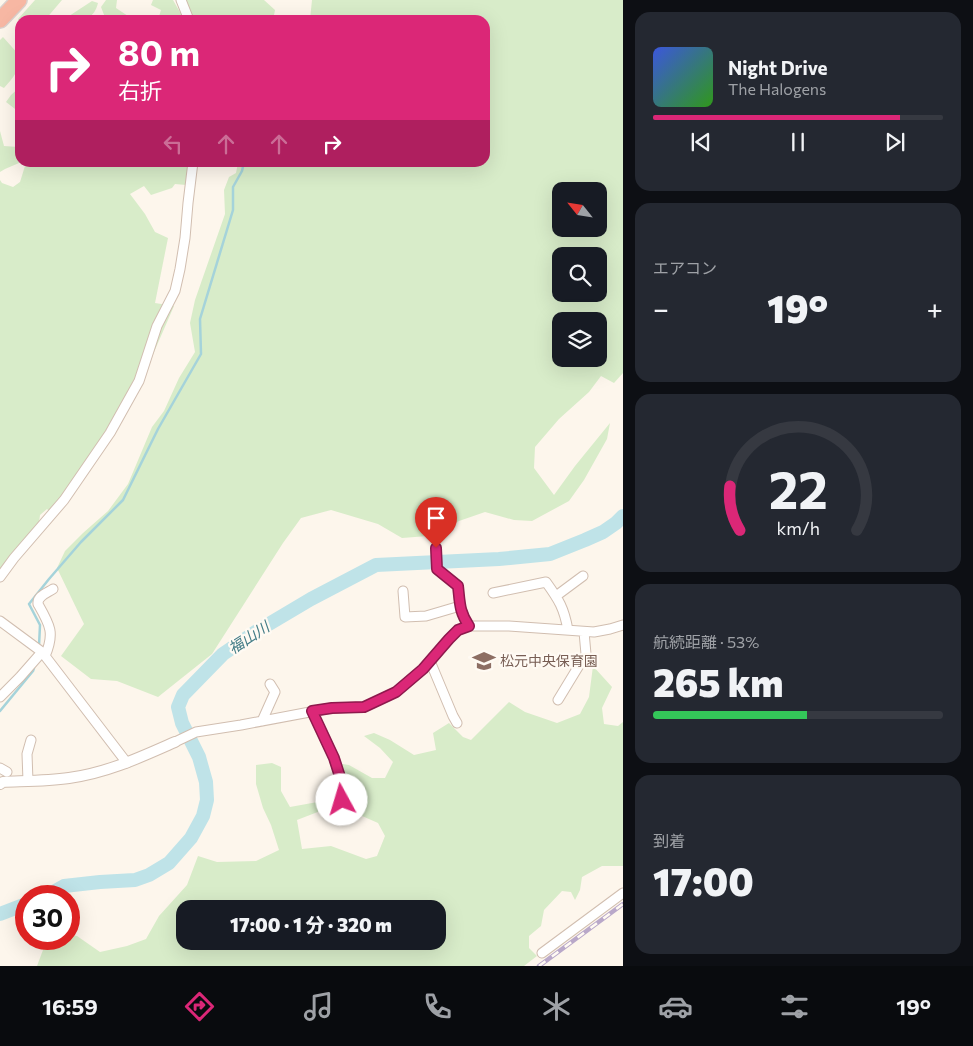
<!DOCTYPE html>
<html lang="ja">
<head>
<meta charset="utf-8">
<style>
	:root { --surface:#171b24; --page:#242831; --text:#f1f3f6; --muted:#9ea1a6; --line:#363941; --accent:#db2777 }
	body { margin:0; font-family:Commissioner,"Noto Sans JP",sans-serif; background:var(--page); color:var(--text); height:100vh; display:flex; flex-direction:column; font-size:19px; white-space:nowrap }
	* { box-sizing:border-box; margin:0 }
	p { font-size:16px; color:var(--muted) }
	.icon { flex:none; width:28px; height:28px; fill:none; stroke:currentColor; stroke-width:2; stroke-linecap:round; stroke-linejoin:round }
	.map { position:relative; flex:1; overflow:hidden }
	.panel { display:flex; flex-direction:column; gap:12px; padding:12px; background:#0d0f14; width:350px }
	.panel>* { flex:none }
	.guide { position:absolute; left:15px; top:15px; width:475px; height:152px; border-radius:15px; box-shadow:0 5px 20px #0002; background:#db2777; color:#fff; overflow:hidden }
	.needle { width:32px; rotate:300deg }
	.controls { position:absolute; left:552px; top:182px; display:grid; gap:10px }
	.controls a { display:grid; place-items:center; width:55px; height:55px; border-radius:10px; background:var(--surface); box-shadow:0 5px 20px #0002; font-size:25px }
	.speed { position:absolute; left:15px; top:885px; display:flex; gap:10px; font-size:25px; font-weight:700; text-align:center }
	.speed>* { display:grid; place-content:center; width:65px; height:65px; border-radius:50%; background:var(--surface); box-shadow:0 5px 20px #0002; line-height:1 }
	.speed .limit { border:8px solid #d22; background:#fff; color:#111 }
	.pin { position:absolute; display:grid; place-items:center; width:42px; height:42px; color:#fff; margin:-51px -21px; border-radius:50% 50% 50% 0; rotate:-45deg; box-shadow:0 0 5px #0007 }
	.pin .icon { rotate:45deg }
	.me { position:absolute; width:55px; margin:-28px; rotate:354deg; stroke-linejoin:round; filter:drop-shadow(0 0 4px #0008) }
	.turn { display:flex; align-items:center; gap:18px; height:105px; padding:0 20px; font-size:22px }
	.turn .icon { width:65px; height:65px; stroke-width:2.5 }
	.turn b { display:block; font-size:35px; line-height:42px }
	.lanes { display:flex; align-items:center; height:48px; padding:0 20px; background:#0003; justify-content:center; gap:25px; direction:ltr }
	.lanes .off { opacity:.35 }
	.big { font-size:38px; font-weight:800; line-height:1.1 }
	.panel .card { flex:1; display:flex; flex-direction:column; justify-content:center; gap:8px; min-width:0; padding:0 18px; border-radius:15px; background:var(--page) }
	.panel .dial { align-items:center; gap:0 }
	.dial svg { height:130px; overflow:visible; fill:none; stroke:var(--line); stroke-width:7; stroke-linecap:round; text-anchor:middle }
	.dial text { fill:var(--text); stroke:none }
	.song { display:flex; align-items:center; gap:15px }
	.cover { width:60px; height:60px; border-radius:8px; background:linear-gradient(135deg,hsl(230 70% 55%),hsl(110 70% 35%)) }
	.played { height:5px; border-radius:2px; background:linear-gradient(90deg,var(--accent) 85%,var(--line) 85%) }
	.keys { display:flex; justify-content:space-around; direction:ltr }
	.heat { display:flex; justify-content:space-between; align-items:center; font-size:28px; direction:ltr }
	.charge { height:8px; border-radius:4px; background:linear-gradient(90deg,#34c759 53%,var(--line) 0) }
	.trip { position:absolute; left:176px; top:900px; width:270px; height:50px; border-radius:15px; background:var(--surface); box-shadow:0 5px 20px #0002; font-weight:800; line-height:50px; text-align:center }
	.tab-bar { display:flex; height:80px; justify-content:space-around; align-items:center; background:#090b0e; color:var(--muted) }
	.tab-bar .icon { width:35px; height:35px }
	.tab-bar .selected { color:var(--accent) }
	.tab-bar b { font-size:22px; color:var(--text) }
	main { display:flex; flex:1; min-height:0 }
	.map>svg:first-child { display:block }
	.green { fill:#d8ecc9; fill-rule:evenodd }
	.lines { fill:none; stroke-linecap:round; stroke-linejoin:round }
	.stream { stroke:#a5d3da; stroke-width:2.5 }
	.river { stroke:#bfe3e8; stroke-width:14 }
	.minor-casing { stroke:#d1beb0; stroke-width:11 }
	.tertiary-casing { stroke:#d1beb0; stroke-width:12 }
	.motorway-casing { stroke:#dad1cd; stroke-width:18 }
	.minor { stroke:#fff; stroke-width:9 }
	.tertiary { stroke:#fff; stroke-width:10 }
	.motorway { stroke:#f7b7a3; stroke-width:15 }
	.rail-casing { stroke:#b9a8c9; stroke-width:4.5 }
	.rail { stroke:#fffaf3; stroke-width:2.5; stroke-dasharray:8; stroke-linecap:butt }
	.route-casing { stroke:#8e194d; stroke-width:12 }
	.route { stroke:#db2777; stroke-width:9 }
	.labels { text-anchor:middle; stroke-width:4.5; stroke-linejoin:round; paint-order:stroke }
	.education-label { font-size:14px; fill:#785e54; stroke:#fffaf3; text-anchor:start }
	.water-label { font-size:15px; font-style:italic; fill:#437c86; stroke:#fffaf3 }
</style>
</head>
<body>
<main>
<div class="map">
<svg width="623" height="966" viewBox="0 0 623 966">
	<rect width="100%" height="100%" fill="#fdf6ec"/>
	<path class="green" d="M35,0H62L45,20H20V24L18,19Z
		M106,0H117L116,8L134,20H106L101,7Z
		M153,0H173L181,14L182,20H158L161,10L151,5Z
		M181,0H264L275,10L273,20H188Z
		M312,0H623V373L614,383L601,376L589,392L559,419L535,447L534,468L554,495L575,466L610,423L607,439L584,480L569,501L532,521L514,520L485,512L459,521L428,536L402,538L378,524L331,510L301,518L283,543L212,654L158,697L117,681L91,679L61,656L84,624L57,568L65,551L83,533L108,511L128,484L152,427L164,411L179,378L195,352L190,323L195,300L225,214L224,190L229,177L236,173L238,163L485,162V20H310ZM599,191V229H561V191ZM599,256V294H561V256ZM599,321V359H561V321Z
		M92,1L98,3C93,23 79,20 63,20Z
		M3,37L20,56C20,70 13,78 4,88L0,86V40Z
		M20,87V111L19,112L6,102L11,95Z
		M0,131L4,146L18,147L20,149L19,163L5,169L0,172Z
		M30,163H193L186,185L175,184L172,188L151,195L144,186L130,194L145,214L155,232L168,238L155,303L174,306L151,359L54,515L47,509L40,515L38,530L0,574V180L2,183L13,187L20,182L25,166Z
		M593,666L612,687L602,708L604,724L618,726L623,722V866H602L582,877L580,890L575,900L571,892L562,891L544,910L541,926L529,936V948L537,956L524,966H37L46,942L50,939H69V935L77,936L100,952L127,946L146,939L159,916L187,885L198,856L217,862L256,861L279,850L271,825L263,808L256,784V765L272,763L281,767V791L290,807L323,801L328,808L297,820L302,849L331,846L366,859L377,856L385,836L378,823L353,812L334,801L336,777L329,762L349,765L372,778H385L393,762L380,748L364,736L374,733L390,740L414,755L436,750L433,733L449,723L463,737L471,740L509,702L525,712L557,723L580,714L589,697ZM185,909H438V941H185Z"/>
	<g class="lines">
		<path class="stream" d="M39,646L40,625L29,604L49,579L81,542L123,500L158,429L201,354L200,319L233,210V187L242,171L244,162
			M0,711L33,671L34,668"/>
		<path class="river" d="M46,896L64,886L100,882L135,880L149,875L169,863L191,838L203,816L207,800L206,782L199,757L182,723L178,707L183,695L223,654L257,631L311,599L376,565L499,559L550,554L585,540L603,532L616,523L623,516
			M0,914L26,904"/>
		<defs>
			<path id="minor" d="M181,0L189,20
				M436,548L437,569L458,586C460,603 459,611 469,626
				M0,577L14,558L64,500L110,433L139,381L157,326L175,291L180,269L185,238L188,203L193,162
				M403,591L405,617L426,616L460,606
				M493,593L546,582C559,600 564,608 568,630
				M556,596L583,576
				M0,621L42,652L127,763
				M45,656C55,633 50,625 38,604C37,596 47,593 53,589
				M430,661L453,716L457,723
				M0,697L20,677L42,652
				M558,700L586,654L584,632
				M312,711L334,758L342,783V800L327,814
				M262,721L275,692L270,684
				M175,742L196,732L241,725L331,708L364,707L396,692L423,669L449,639L458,630L469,626H509L594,632L610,629L623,625
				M0,768L7,772
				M28,781L27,754L31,740
				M542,953L623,893"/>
			<path id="tertiary" d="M0,784L3,782C25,781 48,781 69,778C107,773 141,757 175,742"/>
			<path id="motorway" d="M0,20L19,0"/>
		</defs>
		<use href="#minor" class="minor-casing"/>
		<use href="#tertiary" class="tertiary-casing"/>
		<use href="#motorway" class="motorway-casing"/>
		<use href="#minor" class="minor"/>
		<use href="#tertiary" class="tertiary"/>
		<use href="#motorway" class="motorway"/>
		<defs>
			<path id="rail" d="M539,966L623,904"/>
		</defs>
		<use href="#rail" class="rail-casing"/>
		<use href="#rail" class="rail"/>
	</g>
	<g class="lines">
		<defs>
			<path id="route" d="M342,800V783L334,758L312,711L332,708L364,707L396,692L423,669L449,639L458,630L469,626C459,611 460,603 458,586L437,569L436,548"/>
		</defs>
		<use href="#route" class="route-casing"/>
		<use href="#route" class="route"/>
	</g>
	<defs>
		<symbol id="school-bare" viewBox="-9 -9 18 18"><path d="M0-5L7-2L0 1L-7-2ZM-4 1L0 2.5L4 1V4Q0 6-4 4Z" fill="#8d6e63" stroke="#fffaf3" stroke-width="2.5" paint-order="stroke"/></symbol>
	</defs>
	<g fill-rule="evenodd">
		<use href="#school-bare" x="468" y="645" width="32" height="32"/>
	</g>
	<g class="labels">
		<g class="education-label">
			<text x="500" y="666">松元中央保育園</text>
		</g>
		<g class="water-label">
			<text transform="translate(249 638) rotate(-33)" y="5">福山川</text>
		</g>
	</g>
</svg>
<div class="controls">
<a><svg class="needle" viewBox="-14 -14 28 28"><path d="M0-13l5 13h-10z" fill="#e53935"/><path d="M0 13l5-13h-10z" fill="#9ea1a6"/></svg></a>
<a><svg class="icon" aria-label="search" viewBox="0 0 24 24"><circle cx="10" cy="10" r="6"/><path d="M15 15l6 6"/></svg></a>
<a><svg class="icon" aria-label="layers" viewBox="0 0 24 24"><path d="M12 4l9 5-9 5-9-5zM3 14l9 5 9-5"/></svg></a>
</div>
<div class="speed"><div class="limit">30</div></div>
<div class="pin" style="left:436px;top:548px;background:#d93025"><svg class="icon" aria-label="arrive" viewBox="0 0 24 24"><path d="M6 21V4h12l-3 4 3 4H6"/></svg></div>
<svg class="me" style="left:342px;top:800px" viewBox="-20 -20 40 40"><circle r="19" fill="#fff"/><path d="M0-13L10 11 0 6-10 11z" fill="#db2777"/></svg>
<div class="trip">17:00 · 1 分 · 320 m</div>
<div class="guide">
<div class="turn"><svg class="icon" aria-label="right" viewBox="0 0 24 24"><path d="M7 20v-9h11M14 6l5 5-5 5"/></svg><div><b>80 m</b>右折</div></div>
<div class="lanes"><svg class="icon off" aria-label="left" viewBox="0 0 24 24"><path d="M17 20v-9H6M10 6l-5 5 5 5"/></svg><svg class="icon off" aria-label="ahead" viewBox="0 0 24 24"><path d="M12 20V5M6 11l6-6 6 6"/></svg><svg class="icon off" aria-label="ahead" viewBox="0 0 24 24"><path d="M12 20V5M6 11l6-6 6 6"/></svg><svg class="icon" aria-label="right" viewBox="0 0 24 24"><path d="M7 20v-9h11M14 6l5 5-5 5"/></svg></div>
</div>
</div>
<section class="panel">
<div class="card">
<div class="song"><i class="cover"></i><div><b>Night Drive</b><p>The Halogens</p></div></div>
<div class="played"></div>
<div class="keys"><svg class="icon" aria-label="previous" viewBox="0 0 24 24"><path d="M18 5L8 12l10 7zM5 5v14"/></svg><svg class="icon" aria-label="pause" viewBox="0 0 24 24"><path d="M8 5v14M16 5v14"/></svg><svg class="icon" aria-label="next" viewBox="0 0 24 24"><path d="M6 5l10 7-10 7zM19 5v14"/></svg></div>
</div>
<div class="card"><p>エアコン</p>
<div class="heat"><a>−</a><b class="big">19°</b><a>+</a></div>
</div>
<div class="card dial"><svg viewBox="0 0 100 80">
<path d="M14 69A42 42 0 1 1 86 69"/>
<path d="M14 69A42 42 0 0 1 8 42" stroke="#db2777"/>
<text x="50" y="56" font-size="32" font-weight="700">22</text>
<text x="50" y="72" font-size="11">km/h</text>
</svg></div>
<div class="card"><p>航続距離 · 53%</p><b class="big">265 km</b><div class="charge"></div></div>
<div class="card"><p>到着</p><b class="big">17:00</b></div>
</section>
</main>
<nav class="tab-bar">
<b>16:59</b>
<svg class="icon selected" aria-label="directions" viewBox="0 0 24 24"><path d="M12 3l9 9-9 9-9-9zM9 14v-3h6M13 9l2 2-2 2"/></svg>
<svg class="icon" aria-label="music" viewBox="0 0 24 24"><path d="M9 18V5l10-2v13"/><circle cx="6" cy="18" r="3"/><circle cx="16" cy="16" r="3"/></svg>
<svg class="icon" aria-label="phone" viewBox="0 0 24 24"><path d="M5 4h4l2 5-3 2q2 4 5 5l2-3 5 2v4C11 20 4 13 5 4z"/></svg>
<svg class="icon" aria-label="climate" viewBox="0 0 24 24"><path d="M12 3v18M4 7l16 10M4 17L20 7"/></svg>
<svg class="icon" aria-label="car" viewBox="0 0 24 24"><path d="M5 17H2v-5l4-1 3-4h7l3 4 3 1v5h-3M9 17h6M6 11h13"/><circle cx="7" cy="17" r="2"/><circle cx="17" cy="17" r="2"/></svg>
<svg class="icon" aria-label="filters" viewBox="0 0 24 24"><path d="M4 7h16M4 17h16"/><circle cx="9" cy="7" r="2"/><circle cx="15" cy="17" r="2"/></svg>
<b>19°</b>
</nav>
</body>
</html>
